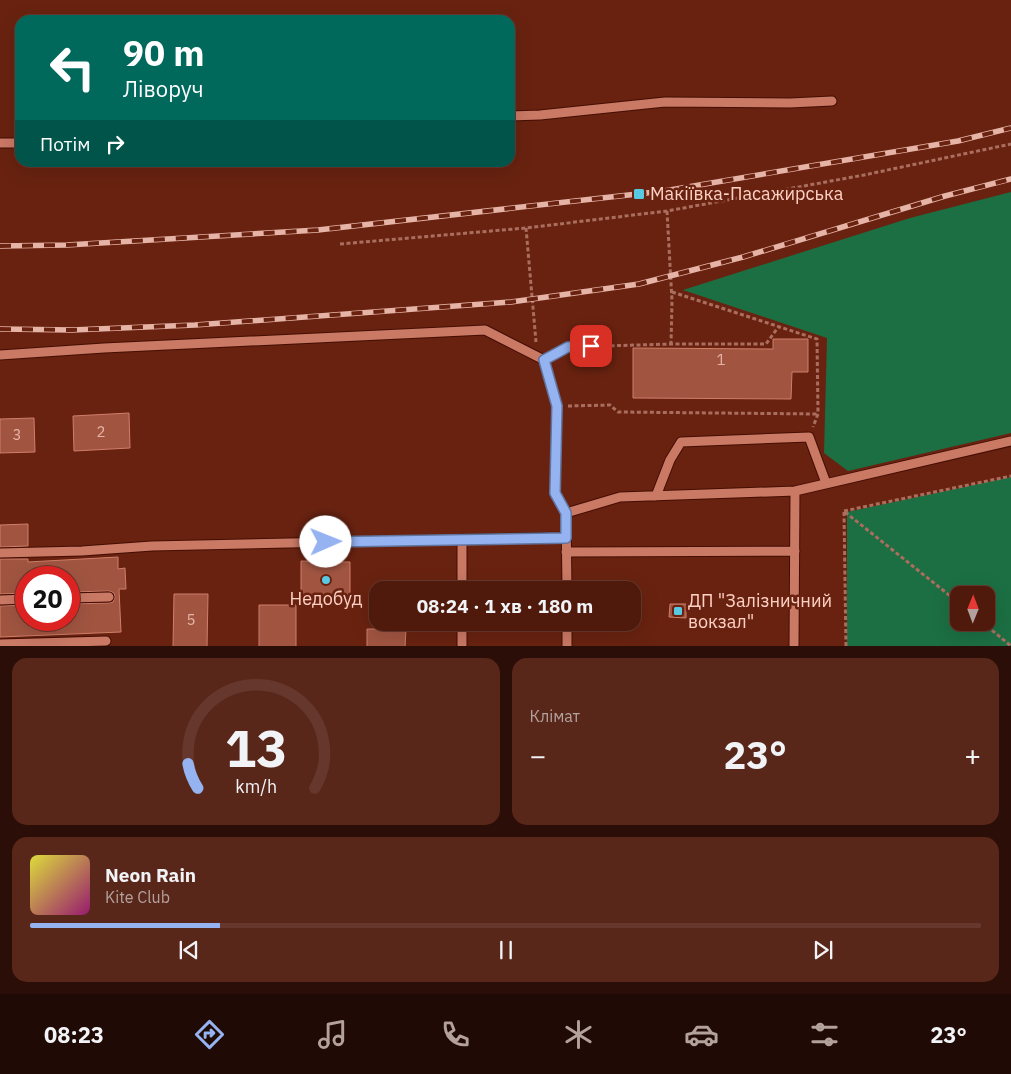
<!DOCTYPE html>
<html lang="uk">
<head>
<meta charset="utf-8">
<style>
	:root { --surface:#4f1a0c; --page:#59271a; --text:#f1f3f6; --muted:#b3a19d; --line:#66382d; --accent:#95b2f1 }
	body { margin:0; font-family:"IBM Plex Sans",sans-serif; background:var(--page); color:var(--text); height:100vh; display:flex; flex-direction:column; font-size:19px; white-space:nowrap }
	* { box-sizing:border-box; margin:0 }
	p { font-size:16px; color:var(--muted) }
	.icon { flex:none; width:28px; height:28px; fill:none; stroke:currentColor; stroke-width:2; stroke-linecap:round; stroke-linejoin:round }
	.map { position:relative; height:646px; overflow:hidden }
	.details { display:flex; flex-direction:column; gap:12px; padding:12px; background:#2b0e07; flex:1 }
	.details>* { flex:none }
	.guide { position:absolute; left:15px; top:15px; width:500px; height:152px; border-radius:15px; box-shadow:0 5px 20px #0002,0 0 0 1px var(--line); background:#00695c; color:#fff; overflow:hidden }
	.needle { width:32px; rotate:1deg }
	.controls { position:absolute; left:950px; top:586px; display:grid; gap:10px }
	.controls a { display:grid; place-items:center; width:45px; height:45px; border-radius:10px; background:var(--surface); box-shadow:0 5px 20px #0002,0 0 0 1px var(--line); font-size:25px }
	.speed { position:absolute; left:15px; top:566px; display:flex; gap:10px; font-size:25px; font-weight:700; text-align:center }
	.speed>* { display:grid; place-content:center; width:65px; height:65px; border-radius:50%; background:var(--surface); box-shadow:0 5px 20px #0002,0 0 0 1px var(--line); line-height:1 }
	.speed .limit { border:8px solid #d22; background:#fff; color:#111 }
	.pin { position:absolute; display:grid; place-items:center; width:42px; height:42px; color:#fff; margin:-21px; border-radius:10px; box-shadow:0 2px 8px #0006 }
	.me { position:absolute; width:55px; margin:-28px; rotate:89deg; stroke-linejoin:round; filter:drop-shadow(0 0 4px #0008) }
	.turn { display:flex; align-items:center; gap:18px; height:105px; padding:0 25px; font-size:22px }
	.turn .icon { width:65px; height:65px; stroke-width:2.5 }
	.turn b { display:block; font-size:35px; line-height:42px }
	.then { display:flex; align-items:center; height:48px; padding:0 25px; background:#0003; gap:10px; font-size:19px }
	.big { font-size:38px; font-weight:800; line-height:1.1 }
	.details .card { flex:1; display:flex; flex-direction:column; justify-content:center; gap:8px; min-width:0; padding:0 18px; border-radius:15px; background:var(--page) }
	.details .dial { align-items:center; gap:0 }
	.dial svg { height:130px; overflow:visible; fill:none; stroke:var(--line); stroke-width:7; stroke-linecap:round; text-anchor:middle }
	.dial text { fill:var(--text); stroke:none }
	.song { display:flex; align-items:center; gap:15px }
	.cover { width:60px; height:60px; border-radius:8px; background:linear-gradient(135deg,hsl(60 70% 55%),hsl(320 70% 35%)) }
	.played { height:5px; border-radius:2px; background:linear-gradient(90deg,var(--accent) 20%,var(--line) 20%) }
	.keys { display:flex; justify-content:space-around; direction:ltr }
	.heat { display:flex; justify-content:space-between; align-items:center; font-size:28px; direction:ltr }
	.details .tiles { flex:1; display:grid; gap:12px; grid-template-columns:1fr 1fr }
	.card:last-child { grid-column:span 2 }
	.trip { position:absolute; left:369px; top:581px; width:272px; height:50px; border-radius:15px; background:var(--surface); box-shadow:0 5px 20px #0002,0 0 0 1px var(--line); font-weight:800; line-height:50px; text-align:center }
	.tab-bar { display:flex; height:80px; justify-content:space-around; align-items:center; background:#200a05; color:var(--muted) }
	.tab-bar .icon { width:35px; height:35px }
	.tab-bar .on { color:var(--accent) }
	.tab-bar b { font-size:22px; color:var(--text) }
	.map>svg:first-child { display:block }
	.green { fill:#1c6f43; fill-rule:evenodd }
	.building { fill:#a15541; stroke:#cf7e6a }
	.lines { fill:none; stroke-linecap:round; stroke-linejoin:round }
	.minor-casing { stroke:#440e03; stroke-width:11 }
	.path { stroke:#aa6e5f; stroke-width:3; stroke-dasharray:4 2.5; stroke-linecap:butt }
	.minor { stroke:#ca7965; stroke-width:9 }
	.rail-casing { stroke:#e6b4a7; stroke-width:5.5 }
	.rail { stroke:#692210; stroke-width:4; stroke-dasharray:11; stroke-linecap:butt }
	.route-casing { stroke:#61749d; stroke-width:12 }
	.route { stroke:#95b2f1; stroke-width:9 }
	.poi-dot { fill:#57c9e3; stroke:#692210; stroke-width:2 }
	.labels { text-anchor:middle; stroke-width:5; stroke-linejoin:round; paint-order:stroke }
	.number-label { font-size:15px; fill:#e7b2a4 }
	.poi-label { font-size:18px; fill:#fed1c5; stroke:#692210; text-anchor:start }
</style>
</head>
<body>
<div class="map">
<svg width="1011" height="647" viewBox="0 0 1011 647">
	<rect width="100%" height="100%" fill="#692210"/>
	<path class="green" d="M1011,192V433L848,471L824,453L827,338L683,290L910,218Z
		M1011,477V646H847V512ZM959,595H986V622H959Z"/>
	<path class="building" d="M773,339H808V372H792L791,399L633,398V348L773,349Z
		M129,413L130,448L74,451L73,416Z
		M34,418L35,452L0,453V419Z
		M28,524V546L0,547V525Z
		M118,557V569L125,568L126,589H119L121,632L0,637V606L26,605V620H69V604L109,603L113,602L115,597L114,593L109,591L69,592V578H26V593L0,594V559H28V562Z
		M301,561L350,562V599L301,598Z
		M174,594H208L207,647H173Z
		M670,604H686V618L669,617Z
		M259,605H296V647H259Z
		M367,629H406L405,647H367Z"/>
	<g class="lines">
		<defs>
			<path id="minor" d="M510,116L540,115L665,102L790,103L832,101
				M0,143H20
				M0,355L104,348L485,330L544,360
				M656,496L670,460L681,442L809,437L826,483
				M566,513L555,493L557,406L544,360L568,347L591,346
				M462,539V590
				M566,552L795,551
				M0,553L82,551L152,546L566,537
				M567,590L566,513L620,497L795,491L1011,441
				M69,598L109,597
				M0,600L26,599
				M462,622V647
				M567,622V647
				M0,644L106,641
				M794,647L795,491"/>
		</defs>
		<use href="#minor" class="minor-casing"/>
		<path class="path" d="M667,211L672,301L671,344
			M526,228L536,342
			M340,244L526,228L667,211L864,175L1011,144
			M672,292L817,339L818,414L813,427
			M604,346L671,344H766L779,326
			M568,406L610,405L618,412L818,414
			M844,511L1011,476
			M844,512L846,647
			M845,512L959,603
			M982,622L1011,646"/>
		<use href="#minor" class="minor"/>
		<defs>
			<path id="rail" d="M0,246L67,245L318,230L664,191L958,141L1011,128
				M0,329L72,330L195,325L511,302L639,284L743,257L945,196L1011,179"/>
		</defs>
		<use href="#rail" class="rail-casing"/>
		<use href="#rail" class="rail"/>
	</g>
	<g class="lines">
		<defs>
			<path id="route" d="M326,542L566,538V513L555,493L557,406L544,360L568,347L591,346"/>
		</defs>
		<use href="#route" class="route-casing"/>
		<use href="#route" class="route"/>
	</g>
	<g class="poi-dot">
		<rect x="633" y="188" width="12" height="12" rx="2.5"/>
		<circle cx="326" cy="580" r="5"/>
		<rect x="673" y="606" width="10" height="10" rx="2.5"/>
	</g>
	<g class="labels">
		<g class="number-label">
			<text x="721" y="365">1</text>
			<text x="101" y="437">2</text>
			<text x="17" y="440">3</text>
			<text x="191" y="625">5</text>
		</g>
		<g class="poi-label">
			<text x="650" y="200">Макіївка-Пасажирська</text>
			<text x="326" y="605" text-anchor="middle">Недобуд</text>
			<text x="688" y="607">ДП "Залізничний<tspan x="688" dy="21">вокзал"</tspan></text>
		</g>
	</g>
</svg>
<div class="controls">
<a><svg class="needle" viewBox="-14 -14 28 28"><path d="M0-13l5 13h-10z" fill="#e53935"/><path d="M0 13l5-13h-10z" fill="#b3a19d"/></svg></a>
</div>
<div class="speed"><div class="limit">20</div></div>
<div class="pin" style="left:591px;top:346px;background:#d93025"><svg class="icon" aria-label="arrive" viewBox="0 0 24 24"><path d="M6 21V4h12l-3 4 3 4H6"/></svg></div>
<svg class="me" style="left:326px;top:542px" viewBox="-20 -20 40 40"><circle r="19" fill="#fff"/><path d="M0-13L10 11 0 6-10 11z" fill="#95b2f1"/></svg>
<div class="trip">08:24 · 1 хв · 180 m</div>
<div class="guide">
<div class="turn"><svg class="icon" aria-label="left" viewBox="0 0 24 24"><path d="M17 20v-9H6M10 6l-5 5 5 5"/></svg><div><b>90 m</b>Ліворуч</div></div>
<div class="then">Потім<svg class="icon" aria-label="right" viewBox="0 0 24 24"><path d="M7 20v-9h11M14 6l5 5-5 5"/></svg></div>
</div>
</div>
<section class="details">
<div class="tiles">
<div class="card dial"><svg viewBox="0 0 100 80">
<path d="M14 69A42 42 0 1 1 86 69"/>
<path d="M14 69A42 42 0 0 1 8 54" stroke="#95b2f1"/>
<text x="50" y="56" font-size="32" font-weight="700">13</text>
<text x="50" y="72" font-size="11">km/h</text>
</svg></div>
<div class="card"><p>Клімат</p>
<div class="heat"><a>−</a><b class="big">23°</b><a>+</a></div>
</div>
<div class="card">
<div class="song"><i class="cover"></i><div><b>Neon Rain</b><p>Kite Club</p></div></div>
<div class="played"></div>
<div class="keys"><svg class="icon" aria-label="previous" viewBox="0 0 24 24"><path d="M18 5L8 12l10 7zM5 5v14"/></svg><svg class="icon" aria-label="pause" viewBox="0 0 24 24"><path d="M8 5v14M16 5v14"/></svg><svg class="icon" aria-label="next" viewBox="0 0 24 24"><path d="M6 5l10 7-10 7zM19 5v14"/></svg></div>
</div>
</div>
</section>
<nav class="tab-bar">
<b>08:23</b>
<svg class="icon on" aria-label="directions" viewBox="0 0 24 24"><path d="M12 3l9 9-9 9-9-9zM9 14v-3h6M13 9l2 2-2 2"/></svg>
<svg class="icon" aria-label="music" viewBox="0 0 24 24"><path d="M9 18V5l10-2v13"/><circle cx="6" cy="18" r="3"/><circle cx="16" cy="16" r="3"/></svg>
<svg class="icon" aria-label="phone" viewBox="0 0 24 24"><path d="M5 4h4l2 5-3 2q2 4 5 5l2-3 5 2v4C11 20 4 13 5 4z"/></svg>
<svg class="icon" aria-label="climate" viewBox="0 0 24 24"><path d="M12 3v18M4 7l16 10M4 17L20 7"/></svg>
<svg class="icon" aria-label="car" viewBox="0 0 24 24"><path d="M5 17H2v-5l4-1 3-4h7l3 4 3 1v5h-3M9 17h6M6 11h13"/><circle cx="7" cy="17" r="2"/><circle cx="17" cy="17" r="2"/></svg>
<svg class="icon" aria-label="filters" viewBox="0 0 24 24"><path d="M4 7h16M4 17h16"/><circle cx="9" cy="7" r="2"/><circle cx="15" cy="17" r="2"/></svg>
<b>23°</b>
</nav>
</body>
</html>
